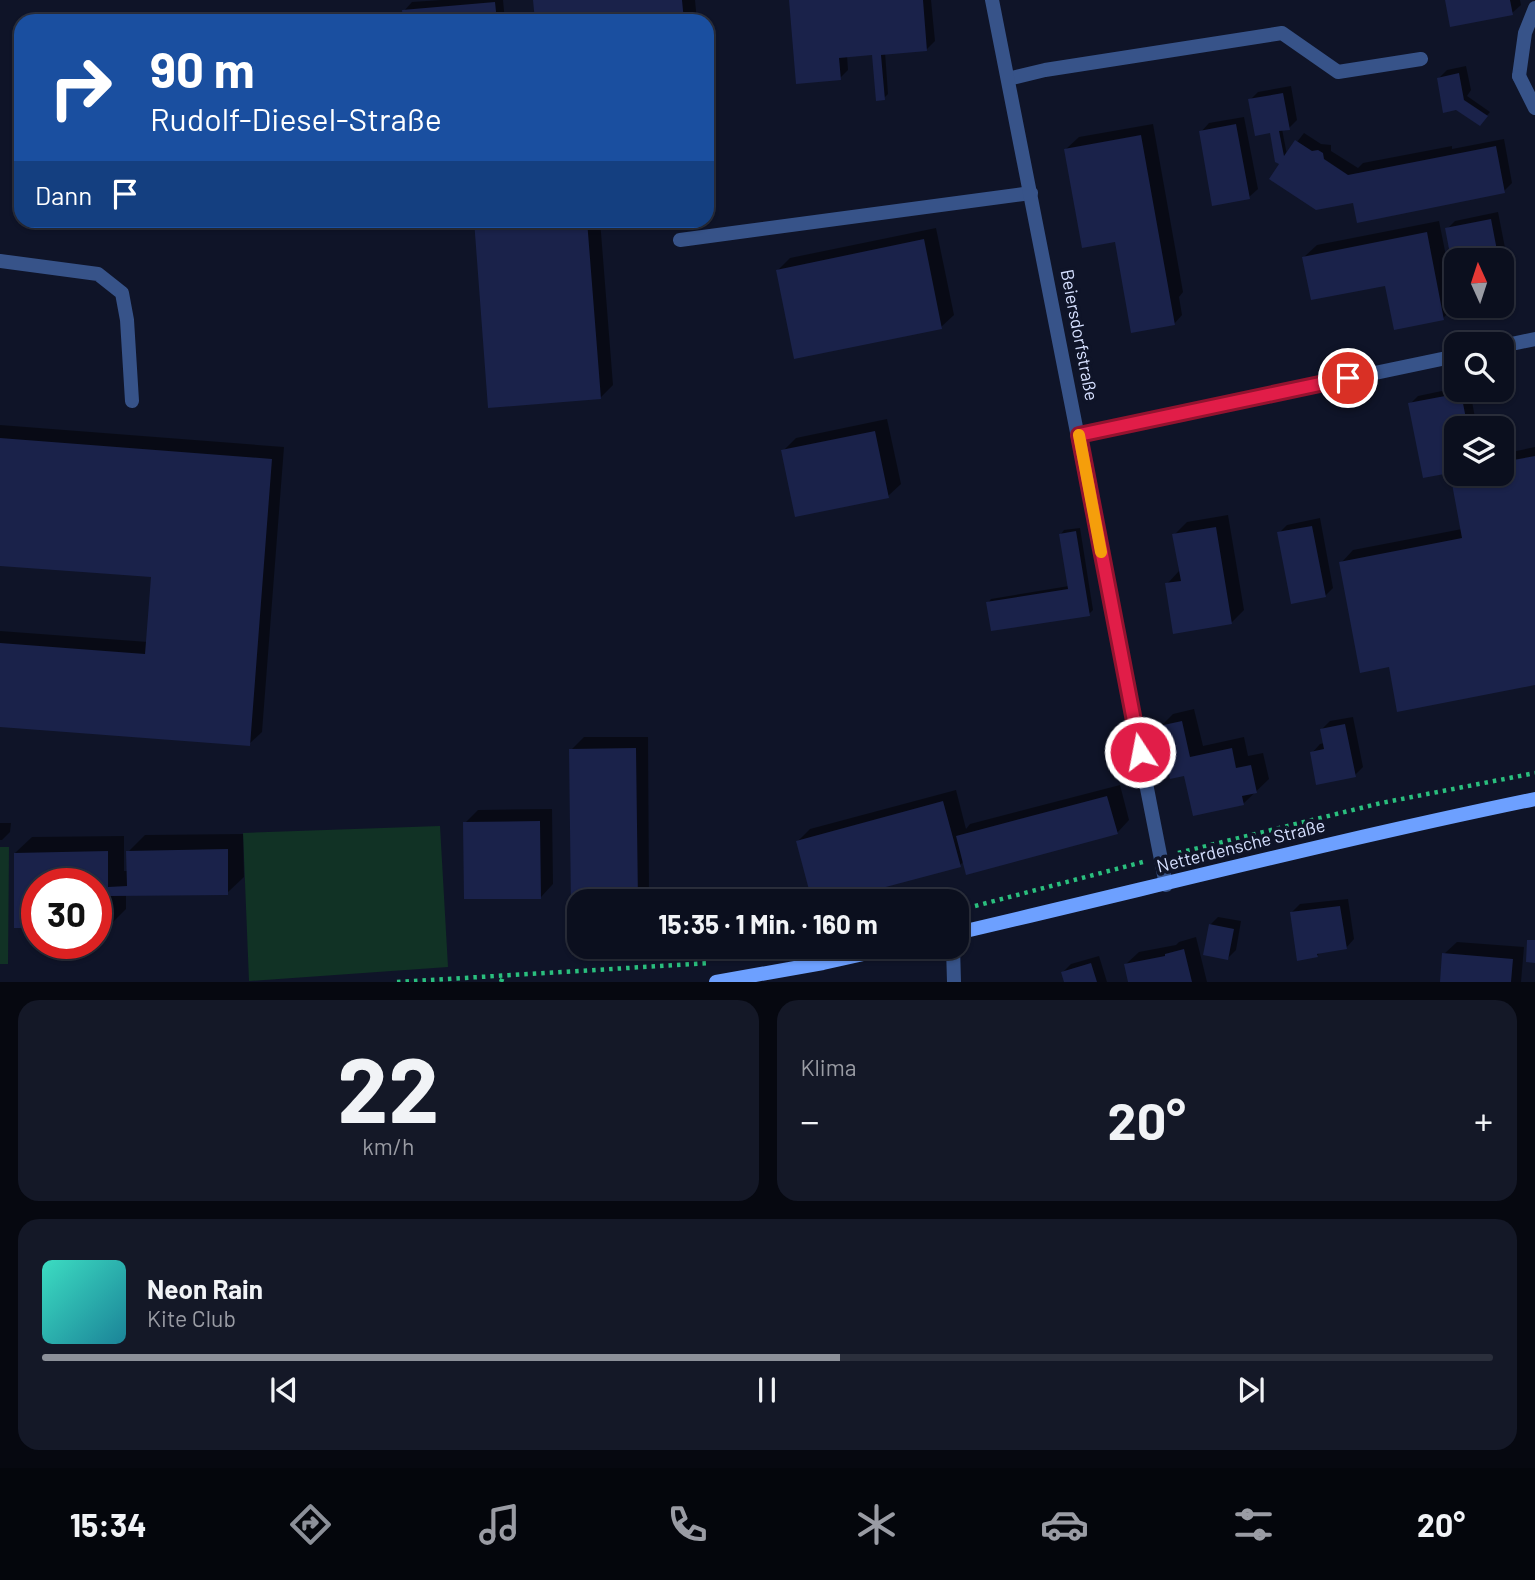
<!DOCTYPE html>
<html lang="de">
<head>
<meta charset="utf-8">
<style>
	:root { --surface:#0b0f1e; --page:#141827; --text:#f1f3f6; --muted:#9a9ca4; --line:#2b2f3c; --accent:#8c9099 }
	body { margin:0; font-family:Barlow,sans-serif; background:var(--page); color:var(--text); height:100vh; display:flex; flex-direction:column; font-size:26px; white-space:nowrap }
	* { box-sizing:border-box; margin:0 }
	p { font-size:23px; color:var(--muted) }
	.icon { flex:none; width:38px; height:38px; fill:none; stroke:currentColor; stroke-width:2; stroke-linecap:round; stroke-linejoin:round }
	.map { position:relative; height:982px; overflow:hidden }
	.side { display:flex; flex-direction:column; gap:18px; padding:18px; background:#060810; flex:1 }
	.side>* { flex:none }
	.top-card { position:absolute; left:14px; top:14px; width:700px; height:214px; border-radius:21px; box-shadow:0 2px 5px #0004,0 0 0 2px var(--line); background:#1a4fa0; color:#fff; overflow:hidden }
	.needle { width:46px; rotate:357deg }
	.controls { position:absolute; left:1444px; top:248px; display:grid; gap:14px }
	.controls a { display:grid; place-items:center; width:70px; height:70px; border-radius:14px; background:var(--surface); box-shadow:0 2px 5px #0004,0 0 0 2px var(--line); font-size:35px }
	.speed { position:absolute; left:21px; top:868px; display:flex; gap:14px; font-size:35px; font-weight:700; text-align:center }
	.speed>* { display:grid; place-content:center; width:91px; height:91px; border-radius:50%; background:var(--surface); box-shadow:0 2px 5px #0004,0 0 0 2px var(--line); line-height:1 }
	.speed .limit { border:10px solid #d22; background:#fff; color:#111 }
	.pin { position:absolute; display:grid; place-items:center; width:60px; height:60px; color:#fff; margin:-30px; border:4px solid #fff; border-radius:50%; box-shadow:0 2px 7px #0007 }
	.me { position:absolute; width:77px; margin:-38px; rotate:349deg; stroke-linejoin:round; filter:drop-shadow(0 0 5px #0008) }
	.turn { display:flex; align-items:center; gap:24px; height:147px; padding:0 21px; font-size:32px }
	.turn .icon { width:91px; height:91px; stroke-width:2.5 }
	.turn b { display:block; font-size:49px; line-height:60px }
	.then { display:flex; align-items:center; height:66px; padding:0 21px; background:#0003; gap:14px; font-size:26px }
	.big { font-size:52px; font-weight:700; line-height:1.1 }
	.side .widget { flex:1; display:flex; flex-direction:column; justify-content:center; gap:10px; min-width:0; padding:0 24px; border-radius:21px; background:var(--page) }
	.side .dial { align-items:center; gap:0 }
	.dial b { font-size:91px; line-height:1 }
	.song { display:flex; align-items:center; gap:21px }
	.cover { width:84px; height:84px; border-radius:10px; background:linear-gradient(135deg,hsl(170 70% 55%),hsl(190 70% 35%)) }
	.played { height:7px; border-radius:4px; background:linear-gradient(90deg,var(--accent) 55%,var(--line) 55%) }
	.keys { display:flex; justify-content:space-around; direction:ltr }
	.heat { display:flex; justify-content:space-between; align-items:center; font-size:38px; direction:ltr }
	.side .tiles { flex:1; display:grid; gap:18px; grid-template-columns:1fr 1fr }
	.widget:last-child { grid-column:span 2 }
	.trip { position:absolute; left:567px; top:889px; width:402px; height:70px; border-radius:21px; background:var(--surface); box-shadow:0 2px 5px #0004,0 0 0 2px var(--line); font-weight:700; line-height:70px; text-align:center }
	.dock { display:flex; height:112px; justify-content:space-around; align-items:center; background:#04060c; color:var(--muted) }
	.dock .icon { width:49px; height:49px }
	.dock .on { color:var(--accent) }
	.dock b { font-size:32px; color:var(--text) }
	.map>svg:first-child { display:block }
	.green { fill:#113225 }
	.shadow { fill:#0007 }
	.building { fill:#1a224a }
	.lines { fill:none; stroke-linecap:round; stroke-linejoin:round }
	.path { stroke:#2abf7e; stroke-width:4.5; stroke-dasharray:3.5 5; stroke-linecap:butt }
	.lane { stroke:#375389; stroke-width:14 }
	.street { stroke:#375389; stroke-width:14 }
	.secondary { stroke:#6da0ff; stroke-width:14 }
	.route-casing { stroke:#92132f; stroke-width:18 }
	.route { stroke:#e11d48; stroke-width:12 }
	.slow { stroke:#f59e0b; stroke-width:12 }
	.labels { text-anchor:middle; stroke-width:7; stroke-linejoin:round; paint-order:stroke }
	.street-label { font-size:18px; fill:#d6e0ff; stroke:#0f1428 }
</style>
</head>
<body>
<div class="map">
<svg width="1535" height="982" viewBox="0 0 1535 982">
	<rect width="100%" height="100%" fill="#0f1428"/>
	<path class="green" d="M440,826L448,967L249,981L243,833Z
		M0,847H9L8,964H0Z"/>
	<path class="shadow" d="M441,0H503L505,21H405L404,11L412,2Z
		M535,0H695L697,21H536Z
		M790,0H931L935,41L927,49L885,52L888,94L884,98L877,53L847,55L848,70L840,78Z
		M1446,0H1520L1521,5L1512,13Z
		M1466,66L1471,90L1467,96L1490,112L1483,120L1439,78L1447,70Z
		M1291,86L1297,120L1289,128L1282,129L1287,155L1304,133L1321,144L1331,145V151L1358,168L1363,163L1452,146V149L1504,139L1512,183L1504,191L1355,201L1281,164L1272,134L1250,100L1258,92Z
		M1244,117L1258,189L1249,197L1201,132L1209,123Z
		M1153,124L1183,292L1179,297L1182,315L1174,324L1116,240L1066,149L1079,137Z
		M1498,212L1515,299L1507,307L1502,306V261H1456V277L1447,229L1455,221Z
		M475,220H600L613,385L600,398Z
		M1439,221L1456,306L1443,318L1387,284L1304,257L1317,245Z
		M936,228L954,315L941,327L778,270L790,258Z
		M1456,388L1470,390L1477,429H1456V470L1410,404L1418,396Z
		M887,419L901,484L888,496L783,451L796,438Z
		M0,425L284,447L262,732L249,744L0,725V631L148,642L153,576L0,564Z
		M1535,447V683L1390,665L1341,563L1353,550L1462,529L1452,474L1456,470V474H1502V454Z
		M1228,515L1244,610L1231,623L1167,584L1179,571L1174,535L1187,522Z
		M1320,518L1333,588L1325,596L1279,533L1287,525Z
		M1080,528L1093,610L1089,614L988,603L991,599L1069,586L1061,534L1064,530Z
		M1194,709L1203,746L1244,737L1248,756L1263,753L1269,779L1244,803L1185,774L1161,726L1173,714Z
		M1353,717L1363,767L1355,775L1312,753L1320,744L1325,743L1322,729L1330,721Z
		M584,737H648L649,892L640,901H579V905H573L571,750Z
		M1120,785L1129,820L1117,833L964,861L960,865L826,901H814L798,841L810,829L956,790L966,829L970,824Z
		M552,809L553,884L541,897L465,823L478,810Z
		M0,823H11L10,832L2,840H0Z
		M243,834L244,877L227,893L126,894V909L110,925L96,884L15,853L32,837L124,836V871H128V852L145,835Z
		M1348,899L1354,939L1346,948L1321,951L1317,956L1292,912L1300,904Z
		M1218,917L1241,921L1236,950L1228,958L1210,925Z
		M1196,937L1207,982H1130L1126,964L1139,952L1176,945L1179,942Z
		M1457,942L1524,947L1521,982H1441L1444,954Z
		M1099,956L1107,982H1066L1063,972L1071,964Z"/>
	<path class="building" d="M533,0H682L684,21H535Z
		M789,0H923L927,51L881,55L885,100L876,101L872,55L839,58L841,80L796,84Z
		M1445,0H1510L1513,15L1450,27Z
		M495,2L497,21H403L402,10Z
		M1459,73L1464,100L1488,116L1480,126L1456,110L1443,113L1437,78Z
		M1283,93L1290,130L1279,131L1284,156L1295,140L1312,151L1318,150L1323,153L1324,159L1348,175L1496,146L1505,193L1357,223L1353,203L1316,210L1269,179L1279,164L1275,162L1270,133L1255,136L1248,99Z
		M1236,124L1250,199L1212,206L1199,131Z
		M1141,135L1175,325L1131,333L1115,242L1082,248L1064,149Z
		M1491,219L1499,261H1456L1455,280L1445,228Z
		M474,220H587L601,399L488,408Z
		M1427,232L1444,320L1394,330L1385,286L1311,300L1302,257Z
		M924,239L942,329L794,359L776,270Z
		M1502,283L1508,309L1462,318L1460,306H1502Z
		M1461,393L1468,429H1456V474H1502V462L1535,456V685L1397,712L1389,667L1360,673L1339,562L1462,538L1450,473L1423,478L1408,403Z
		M875,431L889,498L795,517L781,450Z
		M0,438L272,459L250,746L0,727V643L145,654L151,577L0,566Z
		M1312,526L1326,597L1291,604L1277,532Z
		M1216,527L1232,624L1173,634L1165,583L1181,581L1172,534Z
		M1076,531L1090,616L991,631L986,602L1068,589L1059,534Z
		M1182,721L1190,757L1232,748L1236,768L1251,765L1257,793L1242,796L1244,805L1193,816L1184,776L1170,779L1159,726Z
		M1345,724L1356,777L1316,785L1310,752L1324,749L1320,729Z
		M636,748L638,901H579V907H571L569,749Z
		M1107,796L1118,834L966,875L956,836Z
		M943,801L961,867L833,901H812L796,841Z
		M540,821L541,899H464L463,822Z
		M228,849V895L110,896V927H96V884H37V928H14V853L108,851V887L127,886L126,851Z
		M1340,906L1347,949L1317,954L1318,957L1297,961L1290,912Z
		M1209,924L1234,929L1228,960L1203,955Z
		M1527,940H1535V963L1526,962Z
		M1184,949L1192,982H1128L1124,964L1165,956V954Z
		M1442,953L1513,959L1511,982H1440Z
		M1091,963L1097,982H1064L1061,972Z"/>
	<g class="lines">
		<path class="path" d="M1178,853L1381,803L1535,773
			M975,906L1143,862
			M397,982L710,963
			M501,982L504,974"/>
		<path class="lane" d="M1519,76L1525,33L1535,8
			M1008,79L1045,70L1282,33L1338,72L1421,59
			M680,240L1031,193
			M0,261L98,274L122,293L127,320L132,401"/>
		<path class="street" d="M992,0L1166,885
			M1519,76L1535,108
			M1502,346L1535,339
			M1079,435L1456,356
			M953,947L954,982"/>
		<path class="secondary" d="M957,933C1150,888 1341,839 1535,799
			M716,982L823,963L895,947"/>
	</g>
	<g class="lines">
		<defs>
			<path id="route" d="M1140,752L1079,435L1348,378"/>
		</defs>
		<use href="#route" class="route-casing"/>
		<use href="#route" class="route"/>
		<path class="slow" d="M1079,435L1101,552"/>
	</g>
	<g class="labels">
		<g class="street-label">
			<text transform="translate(1079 335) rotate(79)" y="6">Beiersdorfstraße</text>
			<text transform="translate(1241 846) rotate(-14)" y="6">Netterdensche Straße</text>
		</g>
	</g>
</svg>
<div class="controls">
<a><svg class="needle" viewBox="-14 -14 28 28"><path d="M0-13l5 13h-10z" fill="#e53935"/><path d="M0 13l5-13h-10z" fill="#9a9ca4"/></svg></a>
<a><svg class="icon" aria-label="search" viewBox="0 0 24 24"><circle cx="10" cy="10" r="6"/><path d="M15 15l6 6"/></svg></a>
<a><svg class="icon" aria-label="layers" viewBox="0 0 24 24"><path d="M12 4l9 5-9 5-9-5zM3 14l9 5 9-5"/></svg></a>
</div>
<div class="speed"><div class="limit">30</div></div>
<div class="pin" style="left:1348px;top:378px;background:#d93025"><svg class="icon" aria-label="arrive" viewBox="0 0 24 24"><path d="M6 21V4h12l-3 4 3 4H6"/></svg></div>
<svg class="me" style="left:1140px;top:752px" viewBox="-20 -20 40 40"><circle r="17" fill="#e11d48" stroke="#fff" stroke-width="3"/><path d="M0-11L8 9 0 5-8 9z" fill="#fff"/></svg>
<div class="trip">15:35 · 1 Min. · 160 m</div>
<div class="top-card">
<div class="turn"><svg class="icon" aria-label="right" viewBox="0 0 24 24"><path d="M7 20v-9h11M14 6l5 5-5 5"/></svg><div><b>90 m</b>Rudolf-Diesel-Straße</div></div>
<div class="then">Dann<svg class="icon" aria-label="arrive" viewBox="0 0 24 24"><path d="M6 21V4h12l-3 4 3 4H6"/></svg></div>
</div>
</div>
<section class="side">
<div class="tiles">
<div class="widget dial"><b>22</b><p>km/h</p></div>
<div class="widget"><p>Klima</p>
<div class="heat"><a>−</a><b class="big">20°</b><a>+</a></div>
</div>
<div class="widget">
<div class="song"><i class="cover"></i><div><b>Neon Rain</b><p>Kite Club</p></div></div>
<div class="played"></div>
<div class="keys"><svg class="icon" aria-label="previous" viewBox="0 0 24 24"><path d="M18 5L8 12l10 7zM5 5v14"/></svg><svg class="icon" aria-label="pause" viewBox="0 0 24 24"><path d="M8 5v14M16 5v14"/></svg><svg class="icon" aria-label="next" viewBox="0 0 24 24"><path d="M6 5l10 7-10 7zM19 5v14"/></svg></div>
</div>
</div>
</section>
<nav class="dock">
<b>15:34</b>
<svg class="icon on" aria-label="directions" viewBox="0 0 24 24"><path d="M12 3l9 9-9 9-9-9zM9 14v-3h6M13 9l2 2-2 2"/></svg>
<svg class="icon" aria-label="music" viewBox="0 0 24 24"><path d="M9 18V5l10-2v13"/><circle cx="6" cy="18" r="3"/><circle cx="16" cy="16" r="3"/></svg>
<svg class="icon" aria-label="phone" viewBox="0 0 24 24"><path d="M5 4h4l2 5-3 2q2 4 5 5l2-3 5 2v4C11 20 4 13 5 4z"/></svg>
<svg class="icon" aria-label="climate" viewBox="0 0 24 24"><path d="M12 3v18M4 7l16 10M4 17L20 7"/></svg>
<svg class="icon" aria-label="car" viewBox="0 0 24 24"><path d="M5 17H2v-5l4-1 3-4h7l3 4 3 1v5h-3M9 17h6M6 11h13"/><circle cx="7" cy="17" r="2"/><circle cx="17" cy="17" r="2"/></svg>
<svg class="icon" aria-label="filters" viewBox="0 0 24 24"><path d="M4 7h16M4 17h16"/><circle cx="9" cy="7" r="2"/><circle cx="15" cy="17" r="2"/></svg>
<b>20°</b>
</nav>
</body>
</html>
